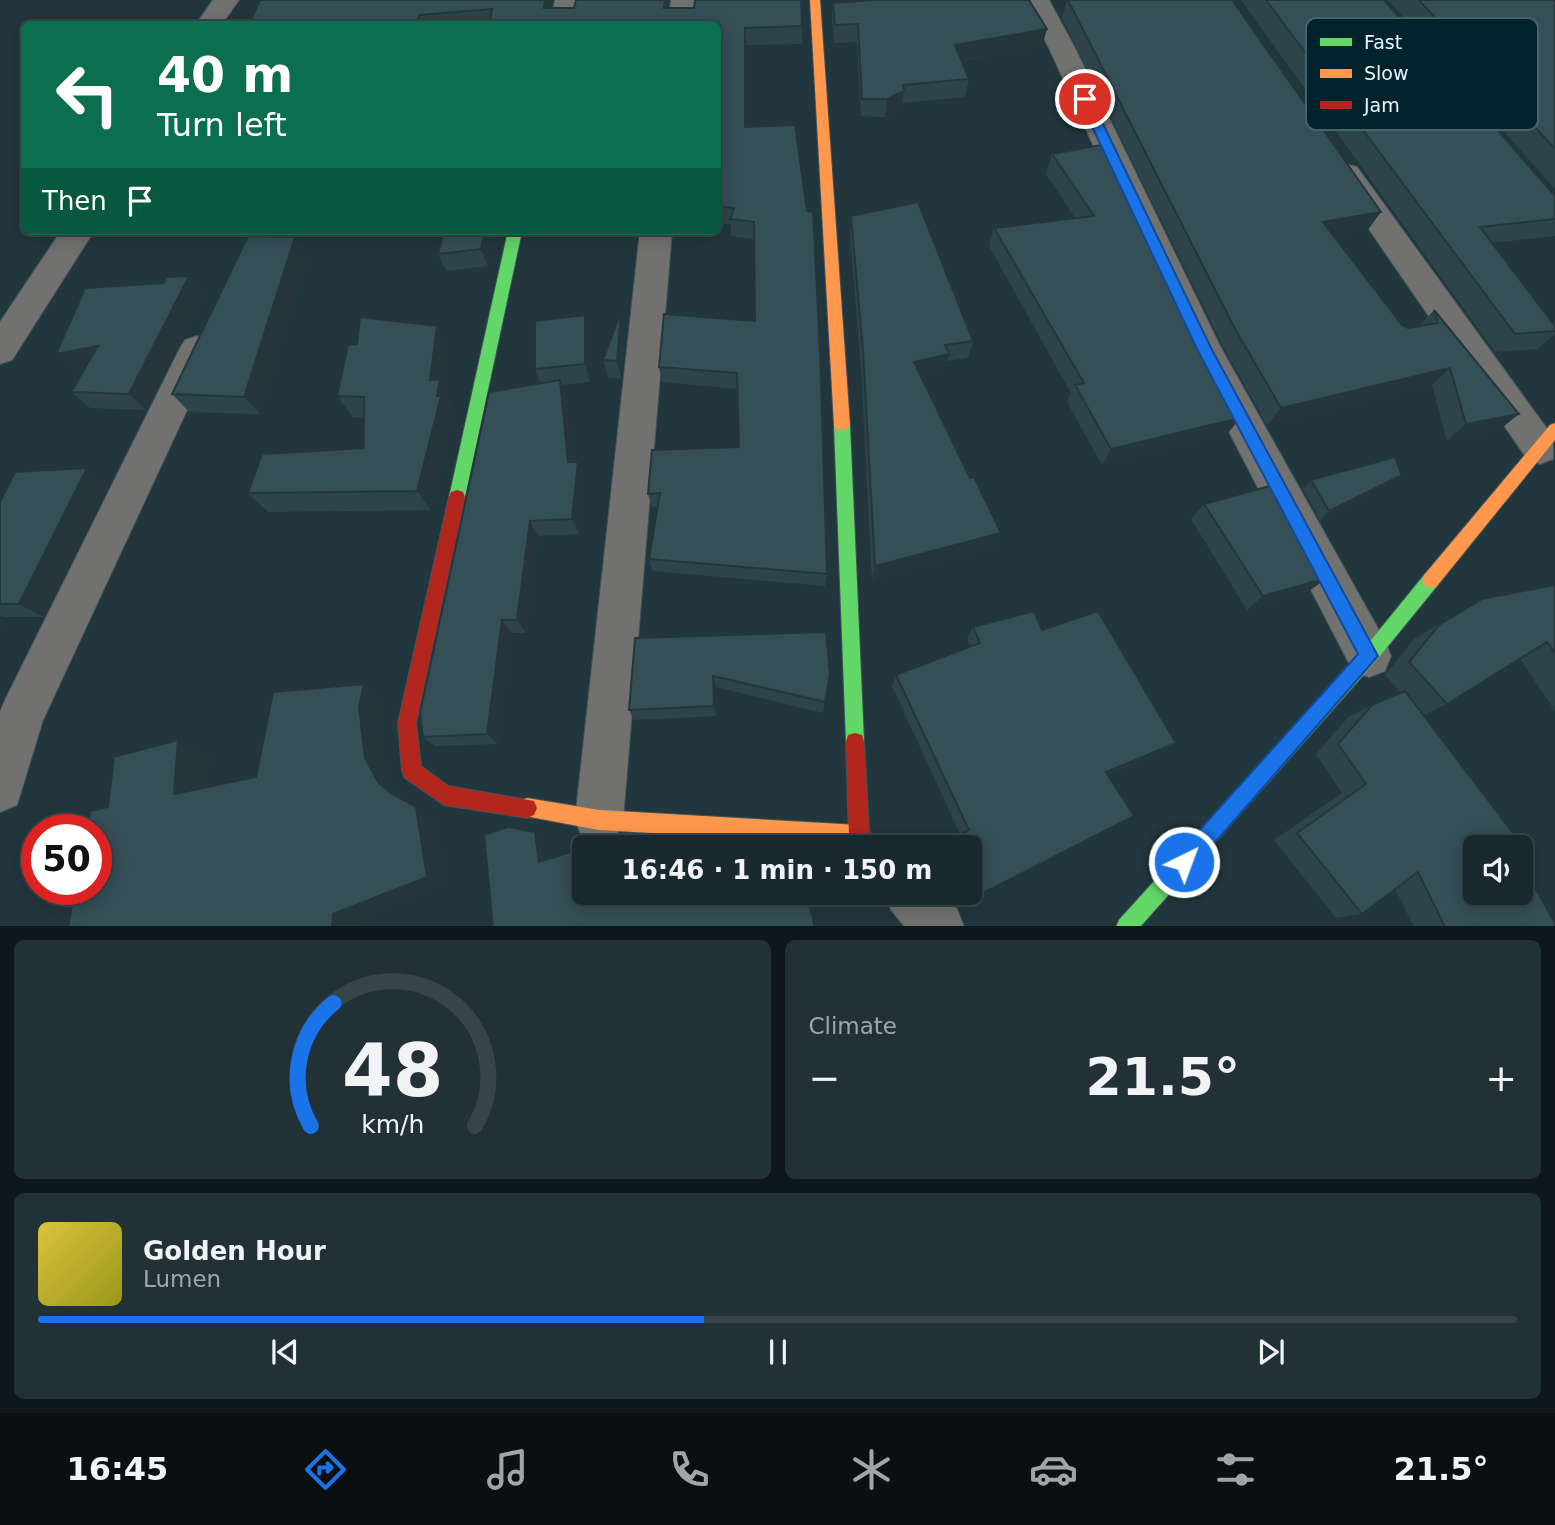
<!DOCTYPE html>
<html lang="en">
<head>
<meta charset="utf-8">
<style>
	:root { --surface:#19292e; --page:#223136; --text:#f1f3f6; --muted:#9fa6aa; --line:#37454a; --accent:#1a73e8 }
	body { margin:0; font-family:"DejaVu Sans",sans-serif; background:var(--page); color:var(--text); height:100vh; display:flex; flex-direction:column; font-size:26px; white-space:nowrap }
	* { box-sizing:border-box; margin:0 }
	p { font-size:23px; color:var(--muted) }
	.icon { flex:none; width:38px; height:38px; fill:none; stroke:currentColor; stroke-width:2; stroke-linecap:round; stroke-linejoin:round }
	.map { position:relative; height:926px; overflow:hidden }
	.drawer { display:flex; flex-direction:column; gap:14px; padding:14px; background:#0e1719; flex:1 }
	.drawer>* { flex:none }
	.hud { position:absolute; left:21px; top:21px; width:700px; height:214px; border-radius:10px; box-shadow:0 4px 18px #0003,0 0 0 2px var(--line); background:#0b6e4f; color:#fff; overflow:hidden }
	.controls { position:absolute; left:1463px; top:835px; display:grid; gap:14px }
	.controls a { display:grid; place-items:center; width:70px; height:70px; border-radius:10px; background:var(--surface); box-shadow:0 4px 18px #0003,0 0 0 2px var(--line); font-size:35px }
	.speed { position:absolute; left:21px; top:814px; display:flex; gap:14px; font-size:35px; font-weight:700; text-align:center }
	.speed>* { display:grid; place-content:center; width:91px; height:91px; border-radius:50%; background:var(--surface); box-shadow:0 4px 18px #0003,0 0 0 2px var(--line); line-height:1 }
	.speed .limit { border:10px solid #d22; background:#fff; color:#111 }
	.pin { position:absolute; display:grid; place-items:center; width:60px; height:60px; color:#fff; margin:-30px; border:4px solid #fff; border-radius:50%; box-shadow:0 2px 7px #0007 }
	.me { position:absolute; width:77px; margin:-38px; rotate:42deg; stroke-linejoin:round; filter:drop-shadow(0 0 5px #0008) }
	.turn { display:flex; align-items:center; gap:24px; height:147px; padding:0 21px; font-size:32px }
	.turn .icon { width:91px; height:91px; stroke-width:2.5 }
	.turn b { display:block; font-size:49px; line-height:60px }
	.then { display:flex; align-items:center; height:66px; padding:0 21px; background:#0003; gap:14px; font-size:26px }
	.big { font-size:52px; font-weight:800; line-height:1.1 }
	.drawer .card { flex:1; display:flex; flex-direction:column; justify-content:center; gap:10px; min-width:0; padding:0 24px; border-radius:10px; background:var(--page) }
	.drawer .dial { align-items:center; gap:0 }
	.dial svg { height:182px; overflow:visible; fill:none; stroke:var(--line); stroke-width:7; stroke-linecap:round; text-anchor:middle }
	.dial text { fill:var(--text); stroke:none }
	.song { display:flex; align-items:center; gap:21px }
	.cover { width:84px; height:84px; border-radius:10px; background:linear-gradient(135deg,hsl(50 70% 55%),hsl(60 70% 35%)) }
	.played { height:7px; border-radius:4px; background:linear-gradient(90deg,var(--accent) 45%,var(--line) 45%) }
	.keys { display:flex; justify-content:space-around; direction:ltr }
	.heat { display:flex; justify-content:space-between; align-items:center; font-size:38px; direction:ltr }
	.drawer .tiles { flex:1; display:grid; gap:14px; grid-template-columns:1fr 1fr }
	.card:last-child { grid-column:span 2 }
	.trip { position:absolute; left:572px; top:835px; width:410px; height:70px; border-radius:10px; background:var(--surface); box-shadow:0 4px 18px #0003,0 0 0 2px var(--line); font-weight:800; line-height:70px; text-align:center }
	.tab-bar { display:flex; height:112px; justify-content:space-around; align-items:center; background:#0a1012; color:var(--muted) }
	.tab-bar .icon { width:49px; height:49px }
	.tab-bar .on { color:var(--accent) }
	.tab-bar b { font-size:32px; color:var(--text) }
	.map>svg:first-child { display:block }
	.lines { fill:none; stroke-linecap:round; stroke-linejoin:round }
	.street-casing { stroke:#435459; stroke-width:2 }
	.fast-casing { stroke:#435459; stroke-width:2 }
	.slow-casing { stroke:#435459; stroke-width:2 }
	.jam-casing { stroke:#435459; stroke-width:2 }
	.street { fill:#71716f; fill-rule:evenodd }
	.fast { fill:#63d668; fill-rule:evenodd }
	.slow { fill:#ff974d; fill-rule:evenodd }
	.jam { fill:#b3261e; fill-rule:evenodd }
	.wall { fill:#2e444b }
	.shaded-wall { fill:#25373d }
	.building { fill:#354f57; stroke:#25373d; stroke-width:2 }
	.route { fill:#1a73e8; stroke:#114b97; stroke-width:2 }
	.key { fill:#03232c; stroke:#48626a; stroke-width:2 }
	.key-label { font-size:19px; fill:#e8f6fb }
</style>
</head>
<body>
<div class="map">
<svg width="1555" height="927" viewBox="0 0 1555 927">
	<rect width="100%" height="100%" fill="#21373d"/>
	<g class="lines">
		<defs>
			<path id="street" d="M213,0H239L222,24H196Z
				M555,0H581L576,24H550Z
				M671,0H697L694,24H668Z
				M1023,0H1049L1075,48L1220,346L1385,641L1391,656L1385,671L1369,677L1353,671L1186,349L1049,48Z
				M1346,164L1357,167L1553,437V459L1540,464L1527,459L1331,174L1335,167Z
				M61,231H94L12,360L0,364V322Z
				M640,231H672L623,820L616,837L599,844L582,837L575,820Z
				M197,336L209,340L215,350L43,720L17,805L0,812V712L5,700L179,350L185,340Z
				M884,892H943L957,909L964,927H905L891,910Z"/>
			<path id="fast" d="M508,231H522L465,497L463,502L457,504L451,502L449,497Z
				M842,419L847,421L850,425L864,742L862,749L855,751L848,749L846,742L834,425L837,421Z
				M1431,572L1437,574L1440,580L1437,586L1375,662L1140,927H1116L1119,920L1363,650L1425,574Z"/>
			<path id="slow" d="M810,0H820L850,425L847,429H837L834,425Z
				M1555,423V440L1437,586L1431,588L1425,586L1422,580L1425,574L1550,425Z
				M527,798L599,810L859,825L866,828L869,835L866,842L859,845L599,830L520,815L517,808L520,801Z"/>
			<path id="jam" d="M457,490L463,492L465,497L416,723L421,766L448,786L534,801L537,808L534,815L527,818L444,805L405,778L402,771L398,723L449,497L451,492Z
				M855,733L862,735L864,742L869,831L880,847H856L849,835L846,742L848,735Z"/>
		</defs>
		<use href="#street" class="street-casing"/>
		<use href="#fast" class="fast-casing"/>
		<use href="#slow" class="slow-casing"/>
		<use href="#jam" class="jam-casing"/>
		<use href="#street" class="street"/>
		<use href="#fast" class="fast"/>
		<use href="#slow" class="slow"/>
		<use href="#jam" class="jam"/>
	</g>
	<path class="wall" d="M260,0L574,8L576,0H669L668,8L802,26V44L746,45L745,127L827,574L825,586L652,571L649,559L658,507H652L648,494L739,447L737,389L662,382L659,367L755,321L754,239L731,236V225L718,223V24H234L252,18Z
		M1067,0H1232L1367,231L1334,236L1402,325L1408,328L1418,327L1434,310L1498,431L1447,441L1432,385L1267,425L1222,345L1062,18Z
		M1241,0H1384L1555,196V236L1492,243L1555,326V334L1538,349L1495,352Z
		M1388,0H1555V189Z
		M833,3L1042,47L961,61L969,79L965,97L902,103L901,109L885,117L861,116L857,42L834,43L832,21Z
		M1052,154L1195,332L1240,418L1227,434L1102,465L1067,402L1071,393L989,246L994,228L1075,218L1046,174Z
		M851,216L973,341L968,358L947,361L944,371L921,376L970,478L995,547L872,580L861,368L850,234Z
		M444,231H495L488,266L446,271L438,254Z
		M295,237L308,256L260,414L189,412L172,394Z
		M204,294L146,410L90,408L71,392L85,369L75,371L56,354Z
		M437,326L448,349L444,386L451,401L450,412L453,417L431,510L268,512L248,493L364,448V418L353,417L337,396L357,344Z
		M625,330L621,379L608,378L603,360Z
		M591,334L590,382L561,385L566,397L573,462L584,478L579,534L538,536L526,633H511L497,744L435,746L423,737L540,383L535,369Z
		M1402,475L1392,483L1320,520L1303,489L1311,480Z
		M108,484L44,617H4L0,639V502Z
		M1204,504L1309,591L1247,610L1191,519Z
		M1555,585V711L1520,659L1447,704L1423,715L1508,841L1555,927H1414L1395,889L1362,914L1336,918L1274,840L1342,793L1316,754L1348,717L1372,705L1401,693L1385,675L1414,639L1482,599Z
		M973,627L1042,630L1176,743L1162,752L1108,775L1134,816L962,904L956,892H970V847H938L941,844L960,834L892,686L896,675L970,647L967,639Z
		M635,638L830,674L823,713L716,687V716L634,720L629,710Z"/>
	<path class="shaded-wall" d="M545,0H553L548,24L544,8Z
		M665,0H669L666,24L664,8Z
		M420,15L424,24H415Z
		M1047,29L1042,47L952,62L955,45Z
		M904,91L901,109L885,117L887,99Z
		M1381,212L1367,231L1310,241L1323,222Z
		M485,231H495L488,266L481,249Z
		M295,237L308,256L260,414L244,397Z
		M189,276L204,294L146,410L129,394Z
		M621,312L625,330L621,379L617,361Z
		M585,315L591,334L590,382L585,364Z
		M437,326L448,349L444,386L451,401L450,412L453,417L431,510L417,491L430,380Z
		M98,346L116,363L75,371L56,354Z
		M949,354L944,371L910,379L914,362Z
		M1450,368L1432,385L1267,425L1281,408Z
		M560,380L566,397L575,478L568,462Z
		M1519,414L1498,431L1447,441L1466,424Z
		M1240,418L1227,434L1102,465L1111,449Z
		M578,462L584,478L579,534L572,519Z
		M87,468L108,484L44,617L19,604Z
		M1402,475L1392,483L1320,520L1329,511Z
		M530,521L538,536L526,633L517,620Z
		M1001,533L995,547L872,580L875,566Z
		M1327,578L1309,591L1247,610L1263,596Z
		M0,615L4,617L0,639Z
		M502,620L511,633L497,744L487,734Z
		M713,676L716,687V716L714,706Z
		M364,684L387,701L381,723L388,772L400,795L411,804L437,819L448,884L360,920L359,927H332L333,914L389,792L378,782L365,758L359,707Z
		M178,740L211,754L209,806L174,794Z
		M1176,743L1162,752L1094,780L1106,772Z
		M535,832L543,838L547,867L539,862Z"/>
	<path class="building" d="M260,0H545L544,8H574L576,0H665L664,8H694L695,0H801L802,26L745,28V127L795,125L807,211L813,212L820,352L827,574L649,559L660,493L648,494L652,450L739,447L737,373L659,367L664,314L755,321L754,222L730,219L734,208L718,206V24H489L492,9L420,15L415,24H234L237,20L252,18Z
		M875,0H1029L1047,29L955,45L969,79L903,85L904,91L887,99H862L858,24L835,25L833,3Z
		M1068,0H1232L1381,212L1323,222L1402,325L1408,328L1438,323L1434,310L1519,414L1466,424L1450,368L1281,408L1234,327Z
		M1266,0H1384L1555,196V219L1480,227L1555,326V331L1515,334Z
		M1419,0H1555V149Z
		M1106,144L1195,332L1240,418L1111,449L1075,385L1084,383L994,228L1094,216L1052,154Z
		M918,202L973,341L945,345L949,354L914,362L970,478L974,477L1001,533L875,566L863,351L851,216Z
		M444,231H485L481,249L438,254Z
		M248,236L295,237L244,397L172,394Z
		M189,276L129,394L71,392L98,346L56,354L85,288L164,283L166,277Z
		M621,312L617,361L603,360Z
		M585,315V364L535,369V321Z
		M360,317L437,326L430,380L440,379L437,396H441L417,491L248,493L262,454L364,448V397L337,396L348,345L357,344Z
		M560,380L568,462H578L572,519L530,521L517,620H502L487,734L423,737L420,713L489,392Z
		M1395,457L1402,475L1329,511L1311,480Z
		M87,468L19,604H0V502L15,472Z
		M1277,484L1327,578L1263,596L1204,504Z
		M1555,585V653L1547,642L1447,704L1409,662L1439,625L1482,599Z
		M1034,611L1042,630L1098,611L1176,743L1106,772L1134,816L969,900L966,892H970V847H943L941,844L969,830L896,675L980,643L973,627Z
		M826,632L830,674L825,702L713,676L714,706L629,710L635,638Z
		M364,684L359,707L365,758L378,782L389,792L416,807L427,877L333,914L332,927H68L75,889H96V830H87L90,811L108,807L114,757L178,740L174,794L256,777L273,692Z
		M1405,691L1516,837L1508,841L1512,847H1475V892H1521V863L1555,923V927H1445L1418,872L1362,914L1297,833L1366,784L1338,744L1372,705Z
		M508,827L535,832L539,862L584,848V892H724L725,902L754,892H806L815,927H493L484,835Z
		M606,842L616,843L617,847H589Z
		M717,844V847H702Z"/>
	<path class="route" d="M1085,95L1091,99L1211,348L1378,656L1191,870L1184,873L1177,870L1174,862L1177,855L1358,654L1197,349L1079,99Z"/>
	<rect x="1306" y="18" width="232" height="112" rx="10" class="key"/>
	<rect x="1320" y="38" width="32" height="8" fill="#63d668"/>
	<rect x="1320" y="69" width="32" height="9" fill="#ff974d"/>
	<rect x="1320" y="101" width="32" height="8" fill="#b3261e"/>
	<g class="key-label">
		<text x="1364" y="49">Fast</text>
		<text x="1364" y="80">Slow</text>
		<text x="1364" y="112">Jam</text>
	</g>
</svg>
<div class="controls">
<a><svg class="icon" aria-label="sound" viewBox="0 0 24 24"><path d="M4 9h4l5-4v14l-5-4H4zM17 9q2 3 0 6"/></svg></a>
</div>
<div class="speed"><div class="limit">50</div></div>
<div class="pin" style="left:1085px;top:99px;background:#d93025"><svg class="icon" aria-label="arrive" viewBox="0 0 24 24"><path d="M6 21V4h12l-3 4 3 4H6"/></svg></div>
<svg class="me" style="left:1184px;top:862px" viewBox="-20 -20 40 40"><circle r="17" fill="#1a73e8" stroke="#fff" stroke-width="3"/><path d="M0-11L8 9 0 5-8 9z" fill="#fff"/></svg>
<div class="trip">16:46 · 1 min · 150 m</div>
<div class="hud">
<div class="turn"><svg class="icon" aria-label="left" viewBox="0 0 24 24"><path d="M17 20v-9H6M10 6l-5 5 5 5"/></svg><div><b>40 m</b>Turn left</div></div>
<div class="then">Then<svg class="icon" aria-label="arrive" viewBox="0 0 24 24"><path d="M6 21V4h12l-3 4 3 4H6"/></svg></div>
</div>
</div>
<section class="drawer">
<div class="tiles">
<div class="card dial"><svg viewBox="0 0 100 80">
<path d="M14 69A42 42 0 1 1 86 69"/>
<path d="M14 69A42 42 0 0 1 24 15" stroke="#1a73e8"/>
<text x="50" y="56" font-size="32" font-weight="700">48</text>
<text x="50" y="72" font-size="11">km/h</text>
</svg></div>
<div class="card"><p>Climate</p>
<div class="heat"><a>−</a><b class="big">21.5°</b><a>+</a></div>
</div>
<div class="card">
<div class="song"><i class="cover"></i><div><b>Golden Hour</b><p>Lumen</p></div></div>
<div class="played"></div>
<div class="keys"><svg class="icon" aria-label="previous" viewBox="0 0 24 24"><path d="M18 5L8 12l10 7zM5 5v14"/></svg><svg class="icon" aria-label="pause" viewBox="0 0 24 24"><path d="M8 5v14M16 5v14"/></svg><svg class="icon" aria-label="next" viewBox="0 0 24 24"><path d="M6 5l10 7-10 7zM19 5v14"/></svg></div>
</div>
</div>
</section>
<nav class="tab-bar">
<b>16:45</b>
<svg class="icon on" aria-label="directions" viewBox="0 0 24 24"><path d="M12 3l9 9-9 9-9-9zM9 14v-3h6M13 9l2 2-2 2"/></svg>
<svg class="icon" aria-label="music" viewBox="0 0 24 24"><path d="M9 18V5l10-2v13"/><circle cx="6" cy="18" r="3"/><circle cx="16" cy="16" r="3"/></svg>
<svg class="icon" aria-label="phone" viewBox="0 0 24 24"><path d="M5 4h4l2 5-3 2q2 4 5 5l2-3 5 2v4C11 20 4 13 5 4z"/></svg>
<svg class="icon" aria-label="climate" viewBox="0 0 24 24"><path d="M12 3v18M4 7l16 10M4 17L20 7"/></svg>
<svg class="icon" aria-label="car" viewBox="0 0 24 24"><path d="M5 17H2v-5l4-1 3-4h7l3 4 3 1v5h-3M9 17h6M6 11h13"/><circle cx="7" cy="17" r="2"/><circle cx="17" cy="17" r="2"/></svg>
<svg class="icon" aria-label="filters" viewBox="0 0 24 24"><path d="M4 7h16M4 17h16"/><circle cx="9" cy="7" r="2"/><circle cx="15" cy="17" r="2"/></svg>
<b>21.5°</b>
</nav>
</body>
</html>
